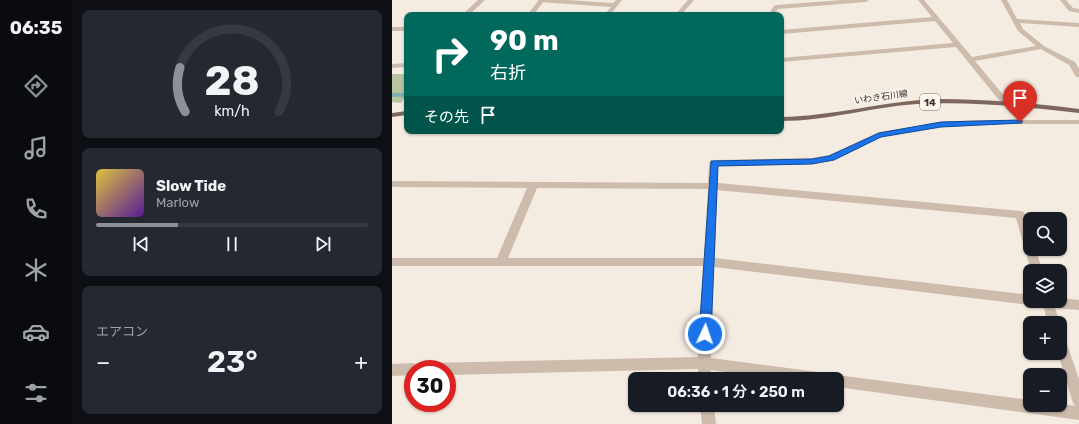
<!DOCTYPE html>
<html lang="ja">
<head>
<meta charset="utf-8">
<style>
	:root { --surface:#171b24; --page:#242831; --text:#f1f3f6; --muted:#9ea1a6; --line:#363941; --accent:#8c9099 }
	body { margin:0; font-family:Rubik,"Noto Sans JP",sans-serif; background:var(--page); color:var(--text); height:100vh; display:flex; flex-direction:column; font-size:15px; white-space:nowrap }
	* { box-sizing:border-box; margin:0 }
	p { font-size:13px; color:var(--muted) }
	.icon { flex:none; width:22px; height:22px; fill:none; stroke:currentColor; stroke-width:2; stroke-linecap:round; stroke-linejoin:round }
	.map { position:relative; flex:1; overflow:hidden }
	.details { display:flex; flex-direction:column; gap:10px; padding:10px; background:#0d0f14; width:320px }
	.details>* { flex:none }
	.top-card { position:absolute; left:12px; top:12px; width:380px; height:122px; border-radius:8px; box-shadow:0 1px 3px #0004; background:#00695c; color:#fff; overflow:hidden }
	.fabs { position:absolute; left:631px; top:212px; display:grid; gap:8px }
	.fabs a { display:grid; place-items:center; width:44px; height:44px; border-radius:8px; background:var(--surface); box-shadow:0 1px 3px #0004; font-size:20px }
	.speed { position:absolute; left:12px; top:360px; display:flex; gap:8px; font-size:20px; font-weight:700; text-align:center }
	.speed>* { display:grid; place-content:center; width:52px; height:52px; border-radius:50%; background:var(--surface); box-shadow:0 1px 3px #0004; line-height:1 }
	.speed .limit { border:6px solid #d22; background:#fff; color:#111 }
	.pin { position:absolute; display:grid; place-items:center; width:34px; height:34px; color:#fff; margin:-41px -17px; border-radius:50% 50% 50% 0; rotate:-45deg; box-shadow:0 0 4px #0007 }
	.pin .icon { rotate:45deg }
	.me { position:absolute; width:44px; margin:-22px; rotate:3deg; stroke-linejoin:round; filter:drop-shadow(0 0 3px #0008) }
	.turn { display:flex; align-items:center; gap:14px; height:84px; padding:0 20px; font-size:18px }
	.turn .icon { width:52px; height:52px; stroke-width:2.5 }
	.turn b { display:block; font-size:28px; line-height:34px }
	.then { display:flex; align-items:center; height:38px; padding:0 20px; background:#0003; gap:8px; font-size:15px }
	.big { font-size:30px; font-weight:600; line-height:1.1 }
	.details .widget { flex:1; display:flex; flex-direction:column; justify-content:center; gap:6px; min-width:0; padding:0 14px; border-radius:8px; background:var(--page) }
	.details .dial { align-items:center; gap:0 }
	.dial svg { height:104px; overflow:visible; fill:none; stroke:var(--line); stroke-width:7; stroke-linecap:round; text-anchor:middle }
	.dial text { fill:var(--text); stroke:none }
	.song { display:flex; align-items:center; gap:12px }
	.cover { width:48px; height:48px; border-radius:6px; background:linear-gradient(135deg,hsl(50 70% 55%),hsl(270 70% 35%)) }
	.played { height:4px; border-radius:2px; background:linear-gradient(90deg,var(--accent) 30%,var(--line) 30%) }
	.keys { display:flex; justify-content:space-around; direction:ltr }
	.heat { display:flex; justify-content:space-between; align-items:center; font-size:22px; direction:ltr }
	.trip { position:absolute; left:236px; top:372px; width:216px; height:40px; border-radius:8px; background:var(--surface); box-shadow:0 1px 3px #0004; font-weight:600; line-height:40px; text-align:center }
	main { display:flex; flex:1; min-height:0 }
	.tabs { display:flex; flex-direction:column; width:72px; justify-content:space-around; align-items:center; background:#090b0e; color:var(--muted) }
	.tabs .icon { width:28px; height:28px }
	.tabs .selected { color:var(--accent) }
	.tabs b { font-size:18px; color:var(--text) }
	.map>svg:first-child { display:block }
	.green { fill:#b8c4a0 }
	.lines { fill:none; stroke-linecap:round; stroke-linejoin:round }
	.stream { stroke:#7fb0b2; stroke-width:4 }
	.minor { fill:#cdbbac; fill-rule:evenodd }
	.tertiary { fill:#cdbbac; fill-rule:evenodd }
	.primary { fill:#7d675c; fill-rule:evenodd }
	.route { fill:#1a73e8; stroke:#114b97 }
	.labels { text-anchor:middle; stroke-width:3.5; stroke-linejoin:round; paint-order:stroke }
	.far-street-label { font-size:9px; fill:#3b302b; stroke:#fbf5ee }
	.shield { fill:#fbf5ee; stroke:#756b66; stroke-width:1 }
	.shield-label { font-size:10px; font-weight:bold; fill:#3b302b }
</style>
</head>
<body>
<main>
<nav class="tabs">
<b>06:35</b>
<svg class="icon selected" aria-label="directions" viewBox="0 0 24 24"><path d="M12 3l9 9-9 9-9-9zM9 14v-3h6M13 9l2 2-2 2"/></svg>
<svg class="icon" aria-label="music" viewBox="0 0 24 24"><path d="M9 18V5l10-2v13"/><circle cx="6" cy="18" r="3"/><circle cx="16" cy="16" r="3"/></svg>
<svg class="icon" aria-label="phone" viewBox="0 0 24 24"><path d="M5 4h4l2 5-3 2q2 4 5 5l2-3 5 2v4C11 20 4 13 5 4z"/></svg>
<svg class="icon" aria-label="climate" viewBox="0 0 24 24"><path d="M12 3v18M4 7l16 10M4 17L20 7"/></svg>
<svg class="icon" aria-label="car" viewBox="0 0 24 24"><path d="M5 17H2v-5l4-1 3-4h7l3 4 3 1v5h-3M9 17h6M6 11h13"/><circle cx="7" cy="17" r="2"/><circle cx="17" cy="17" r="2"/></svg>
<svg class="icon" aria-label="filters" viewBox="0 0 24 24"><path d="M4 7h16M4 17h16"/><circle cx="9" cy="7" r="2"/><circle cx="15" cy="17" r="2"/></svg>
</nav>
<section class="details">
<div class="widget dial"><svg viewBox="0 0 100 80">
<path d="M14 69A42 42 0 1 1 86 69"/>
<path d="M14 69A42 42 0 0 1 10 35" stroke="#8c9099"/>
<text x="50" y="56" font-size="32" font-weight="700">28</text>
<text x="50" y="72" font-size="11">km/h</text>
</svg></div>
<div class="widget">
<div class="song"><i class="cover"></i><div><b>Slow Tide</b><p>Marlow</p></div></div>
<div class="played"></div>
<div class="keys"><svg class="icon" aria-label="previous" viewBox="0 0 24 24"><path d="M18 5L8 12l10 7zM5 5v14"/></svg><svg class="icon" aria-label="pause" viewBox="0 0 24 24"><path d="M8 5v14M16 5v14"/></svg><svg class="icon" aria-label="next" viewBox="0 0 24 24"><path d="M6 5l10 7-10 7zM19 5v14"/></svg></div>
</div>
<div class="widget"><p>エアコン</p>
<div class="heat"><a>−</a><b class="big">23°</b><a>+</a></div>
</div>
</section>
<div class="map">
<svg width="687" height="424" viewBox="0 0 687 424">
	<rect width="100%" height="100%" fill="#f4ebe1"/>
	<path class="green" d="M0,74H15V93L9,103L0,102Z"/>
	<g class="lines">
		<path class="stream" d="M0,95H15"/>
		<path class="minor" d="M86,0H93L77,15H70Z
			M145,0H174L221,3L224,0H230L218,15H212L219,7L148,2Z
			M296,0H302L289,15H283Z
			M451,0H477L474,2L386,9L382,15H376L382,6L384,5Z
			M526,0H532L580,57L644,46L626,31L609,0H615L625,19L687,23V27L628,23L631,29L652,46L683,62L687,69V77H684L677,65L649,49L583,61L618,103L614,105H611L564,47L389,62V58L561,43L543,21L389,34V30L540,17Z
			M668,0H674L681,8L687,9V13L677,11Z
			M0,27H15V31H0Z
			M583,120H687V124H583L549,126L489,137L439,161L420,164L326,166V183L628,211L632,212C638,224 638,236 638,249H643L651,271H639L624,218L325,190L323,258L638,295V301H668V298L687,300V310L663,308L668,323H656L651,306L641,304L638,305L322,267L319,358L434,373L439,375L440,377L445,375L638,400V405H668V404L685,406L682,405L680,400L666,353H668V335L672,337L674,341L687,379V420L445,387V379H387L319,370L320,379H306V369L55,375V369H29L31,365L36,363L306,357L311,266H0V258H105L135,188L0,187V181L316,183L317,163L322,160L420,158L437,155L487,132L549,122ZM145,188L316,189L312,258H116Z
			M21,363L26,365L28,369H21V375L0,376V364Z
			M308,405H322L324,424H310Z"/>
		<path class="tertiary" d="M147,0H153L141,15H135Z
			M15,63V67L0,68V64Z"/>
		<path class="primary" d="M545,99C593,99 640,103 687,109V113C634,107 579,101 525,104C479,107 435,121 389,121V117C442,116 493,101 545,99Z
			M15,111V115L0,117V113Z"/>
	</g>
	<path class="route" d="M628,120H630V123L549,127L489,137L442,160L420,164L326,166L319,334L317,337L313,339L309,337L307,334L319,161L420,159L437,156L487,133L549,122Z"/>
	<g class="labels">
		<g class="far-street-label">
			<text transform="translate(489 97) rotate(-8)" y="3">いわき石川線</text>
		</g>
		<rect class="shield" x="528" y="94" width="20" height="16" rx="3"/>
		<g class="shield-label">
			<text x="538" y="106">14</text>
		</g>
	</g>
</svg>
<div class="fabs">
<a><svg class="icon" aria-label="search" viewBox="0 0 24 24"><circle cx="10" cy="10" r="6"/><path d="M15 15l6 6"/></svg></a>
<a><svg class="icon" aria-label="layers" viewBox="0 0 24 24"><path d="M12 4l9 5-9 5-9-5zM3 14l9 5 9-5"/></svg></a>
<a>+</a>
<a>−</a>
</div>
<div class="speed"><div class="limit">30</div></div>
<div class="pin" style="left:628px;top:122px;background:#d93025"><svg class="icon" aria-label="arrive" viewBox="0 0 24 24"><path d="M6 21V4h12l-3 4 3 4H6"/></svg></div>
<svg class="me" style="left:313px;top:334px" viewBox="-20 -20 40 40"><circle r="17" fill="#1a73e8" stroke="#fff" stroke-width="3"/><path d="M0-11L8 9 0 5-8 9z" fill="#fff"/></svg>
<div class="trip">06:36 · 1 分 · 250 m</div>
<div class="top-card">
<div class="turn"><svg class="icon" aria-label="right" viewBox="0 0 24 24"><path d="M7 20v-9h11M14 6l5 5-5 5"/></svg><div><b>90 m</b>右折</div></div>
<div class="then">その先<svg class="icon" aria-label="arrive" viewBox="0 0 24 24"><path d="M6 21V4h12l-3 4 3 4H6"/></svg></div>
</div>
</div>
</main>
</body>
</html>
